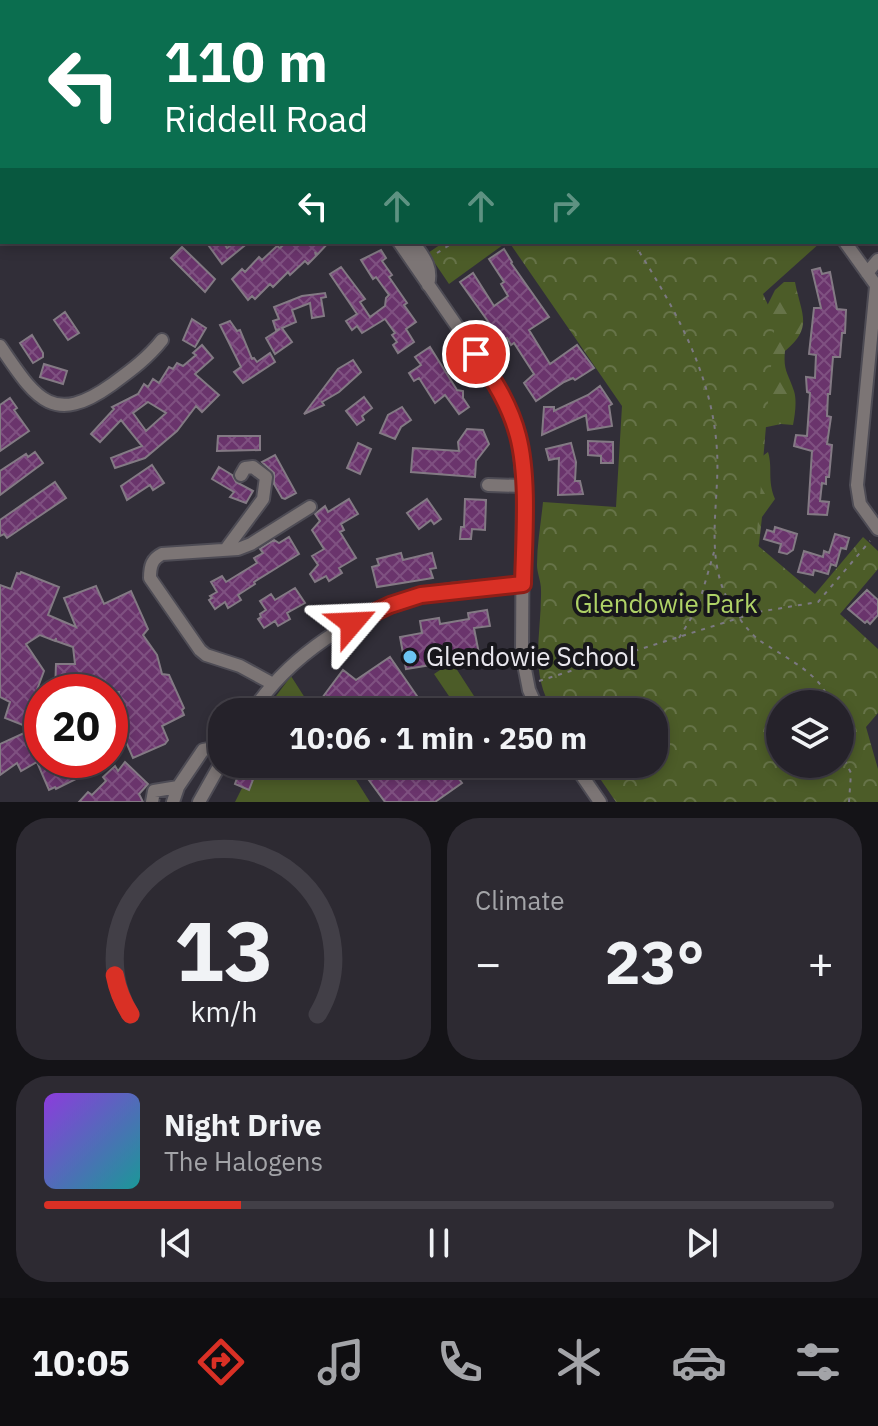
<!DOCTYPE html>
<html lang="en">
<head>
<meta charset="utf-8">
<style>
	:root { --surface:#25222a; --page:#2d2a32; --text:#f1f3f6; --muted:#a3a4a8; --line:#423f47; --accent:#d93025 }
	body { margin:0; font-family:"IBM Plex Sans",sans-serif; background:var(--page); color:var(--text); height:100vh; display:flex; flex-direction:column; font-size:30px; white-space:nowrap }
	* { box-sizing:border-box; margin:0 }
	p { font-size:26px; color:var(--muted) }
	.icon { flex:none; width:44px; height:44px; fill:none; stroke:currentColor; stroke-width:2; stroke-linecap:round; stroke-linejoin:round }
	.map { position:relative; height:802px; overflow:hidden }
	.sheet { display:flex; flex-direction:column; gap:16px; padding:16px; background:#141317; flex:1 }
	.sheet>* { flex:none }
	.guide { position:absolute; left:0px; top:0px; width:878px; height:244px; box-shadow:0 4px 12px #0003,0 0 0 2px var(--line); background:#0b6e4f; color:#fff; overflow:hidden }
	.buttons { position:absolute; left:766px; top:690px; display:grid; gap:16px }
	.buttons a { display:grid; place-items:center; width:88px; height:88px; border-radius:50%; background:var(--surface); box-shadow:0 4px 12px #0003,0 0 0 2px var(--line); font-size:40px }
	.speed { position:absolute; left:24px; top:674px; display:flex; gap:16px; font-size:40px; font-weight:700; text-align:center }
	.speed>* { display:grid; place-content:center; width:104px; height:104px; border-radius:50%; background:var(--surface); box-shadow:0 4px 12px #0003,0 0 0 2px var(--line); line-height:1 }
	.speed .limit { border:12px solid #d22; background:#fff; color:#111 }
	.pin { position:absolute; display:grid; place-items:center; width:68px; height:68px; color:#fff; margin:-34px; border:4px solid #fff; border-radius:50%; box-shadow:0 2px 8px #0007 }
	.me { position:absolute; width:88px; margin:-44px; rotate:64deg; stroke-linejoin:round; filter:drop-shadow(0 0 6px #0008) }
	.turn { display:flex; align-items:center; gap:28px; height:168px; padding:0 32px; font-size:36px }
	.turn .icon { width:104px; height:104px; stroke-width:2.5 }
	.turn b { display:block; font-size:56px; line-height:68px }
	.lanes { display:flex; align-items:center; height:76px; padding:0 32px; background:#0003; justify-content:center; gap:40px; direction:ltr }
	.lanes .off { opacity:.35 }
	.big { font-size:60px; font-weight:800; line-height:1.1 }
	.sheet .card { flex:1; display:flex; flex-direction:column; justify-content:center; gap:12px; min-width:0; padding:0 28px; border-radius:32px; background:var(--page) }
	.sheet .dial { align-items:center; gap:0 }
	.dial svg { height:208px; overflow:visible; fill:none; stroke:var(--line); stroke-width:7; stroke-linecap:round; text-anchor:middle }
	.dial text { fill:var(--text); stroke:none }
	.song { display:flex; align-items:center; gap:24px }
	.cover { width:96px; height:96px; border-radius:12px; background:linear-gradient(135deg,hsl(270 70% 55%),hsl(180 70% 35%)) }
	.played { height:8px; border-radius:4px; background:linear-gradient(90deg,var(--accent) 25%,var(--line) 25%) }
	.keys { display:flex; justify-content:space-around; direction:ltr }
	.heat { display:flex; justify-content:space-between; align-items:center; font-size:44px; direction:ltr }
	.sheet .tiles { flex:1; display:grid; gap:16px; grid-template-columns:1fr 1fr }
	.card:last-child { grid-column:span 2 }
	.trip { position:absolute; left:208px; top:698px; width:460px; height:80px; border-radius:32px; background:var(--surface); box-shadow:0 4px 12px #0003,0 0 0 2px var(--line); font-weight:800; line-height:80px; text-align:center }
	.tab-bar { display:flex; height:128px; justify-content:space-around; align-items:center; background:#0f0e11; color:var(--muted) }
	.tab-bar .icon { width:56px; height:56px }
	.tab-bar .active { color:var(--accent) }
	.tab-bar b { font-size:36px; color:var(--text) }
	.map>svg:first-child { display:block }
	.grass { fill:#4c5c28 }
	.forest { fill:url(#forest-firs) }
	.park { fill:url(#park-crowns); fill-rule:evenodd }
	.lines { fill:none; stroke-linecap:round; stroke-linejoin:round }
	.stream { stroke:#000b45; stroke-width:3 }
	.building { fill:url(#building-cross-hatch); stroke:#837a84; stroke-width:2; fill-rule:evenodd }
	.minor-casing { stroke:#4e4c55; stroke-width:16 }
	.path { stroke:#7c7982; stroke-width:2; stroke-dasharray:4 6; stroke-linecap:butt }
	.minor { stroke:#7c7575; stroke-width:12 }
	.route-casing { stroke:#8d1f18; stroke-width:20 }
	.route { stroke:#d93025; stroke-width:14 }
	.poi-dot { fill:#6cc3f2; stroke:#18171c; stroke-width:3 }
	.labels { text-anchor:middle; stroke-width:8; stroke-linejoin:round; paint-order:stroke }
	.park-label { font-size:26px; fill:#afd267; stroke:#18171c }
	.poi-label { font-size:26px; fill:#e9e7ee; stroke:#18171c; text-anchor:start }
</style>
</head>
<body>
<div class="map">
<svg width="878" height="802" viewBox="0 0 878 802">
	<defs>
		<pattern id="forest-firs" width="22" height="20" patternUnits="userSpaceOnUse" patternTransform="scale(2)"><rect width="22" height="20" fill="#4c5c28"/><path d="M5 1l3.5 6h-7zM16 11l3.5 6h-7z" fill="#667348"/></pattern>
		<pattern id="park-crowns" width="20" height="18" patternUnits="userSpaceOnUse" patternTransform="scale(2)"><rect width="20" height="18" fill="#4c5c28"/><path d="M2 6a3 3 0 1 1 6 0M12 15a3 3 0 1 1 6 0" fill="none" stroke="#667348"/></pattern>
		<pattern id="building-cross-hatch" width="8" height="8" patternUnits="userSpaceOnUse" patternTransform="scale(2)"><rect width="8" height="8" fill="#6a346c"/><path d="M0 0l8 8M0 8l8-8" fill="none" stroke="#7f5181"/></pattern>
	</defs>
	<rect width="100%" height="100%" fill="#312e38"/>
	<path class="grass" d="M452,662L474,696L457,708L434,674Z
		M291,676L314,712H264Z
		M254,764H346L370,802H235Z"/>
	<path class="forest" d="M784,282H795C801,314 814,327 785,351C783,371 788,373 794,391C797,401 795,414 793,425L781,424L762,428L766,308L775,290Z
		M768,452C773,469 767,480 775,499L762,517L759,544L756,554V461Z"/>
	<path class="park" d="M444,242H507L449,284L428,253Z
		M509,242H821L763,294L775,320L756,544L815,594L863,537L878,551V569L840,614L878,649V713L866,727L878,769V802H616L590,764H654V712H554C528,673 542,633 541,590C541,581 537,573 537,565C537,544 541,523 543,502L616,507L622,406ZM780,704H840V764H780Z"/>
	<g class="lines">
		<path class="stream" d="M876,69L878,68"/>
	</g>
	<path class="building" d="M206,242H223L227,248L235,242H249L222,264Z
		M286,242H329L317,255L315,252L316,256L308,264L305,261L290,275L288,272L273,287L270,284L255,299L252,296L248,300L232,279L242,269L245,272L259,257L262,260L277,246L280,248Z
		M182,247L215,279L205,292L171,258Z
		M504,249L512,262L511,263L549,317L529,330L550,364L577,345L594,368L575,380L573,378L564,382L536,401L524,383L534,374L514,343L511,345L507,338L502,341L460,282L473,273L494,306L508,296L501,284L504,282L489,259Z
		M381,250L386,258L382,261L392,275L389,277L407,303L404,305L416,322L406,329L414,342L398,353L393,345L397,342L392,335L395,333L385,319L362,333L357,326L352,330L346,321L357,314L330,274L341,267L365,299L360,302L370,317L385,306L386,298L389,295L376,277L373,279L361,260Z
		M820,268L822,274L830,272L837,309L846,310L845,333H842L840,357H833L830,394H828L827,416L831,417L827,444L832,445L829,477H826V484L822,483L820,501L829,502L827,515L808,514L812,451L794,446L796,435L807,436L810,393L807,392L806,377L815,378L816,355L809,354L814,308H821L812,270Z
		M325,293L326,297L321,298L324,316L312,318L310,303L292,310L296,322L282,328L292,342L275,354L266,338L280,329L276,330L273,321L279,319L274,307L302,296Z
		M65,312L79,333L68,340L54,320Z
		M192,319L206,328L195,347L183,340Z
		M230,321L237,331L240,330L252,359L254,358L257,362L270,353L275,362L243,383L234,372L241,367L220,325Z
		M32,335L43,353V357L33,363L20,343Z
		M202,345L213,358L195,374L219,395L202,412L196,406L177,431L145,458L115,468L111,458L142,446L121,420L100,442L91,434L114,409L112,407L138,394L144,384L148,387L153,379L159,383L169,367L173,369L177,363L183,366L196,355L193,353ZM148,402L166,413L146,431L133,413Z
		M430,347L457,390L463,391V398L469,407L459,414L445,395L435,403L419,378L414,381L409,373L421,365L415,357Z
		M353,360L361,372L339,392L322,402L324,405L304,414L338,369Z
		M44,364L67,371L63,384L40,377Z
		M600,386L612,404L609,406L612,426L588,430L586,415L542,435L544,407H554V411L588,395Z
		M364,397L372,408L362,416L364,420L357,425L346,411Z
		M10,398L17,408L14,410L29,431L0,451V405Z
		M402,407L411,420L401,427L395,439L380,433L388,415Z
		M467,429L483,430L489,444L476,461L475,477L411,472L413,448L459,451L458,442Z
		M218,436H260V450L217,451Z
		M588,441L613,442V463H601V456L588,455Z
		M358,443L371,449L360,474L347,468Z
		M571,443L576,462L575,481H580L583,494L558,495L559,458L549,460L546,449Z
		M35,452L43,463L0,495V471L26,454L28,457Z
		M275,455L296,493L285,499L282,498L274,484V473L262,462Z
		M152,465L164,483L153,490L150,485L127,500L121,486Z
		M219,467L232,475L236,482L253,491L246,503L230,497L234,492L212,479Z
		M55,482L66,498L7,538L4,534L0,536V520Z
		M349,499L358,514L341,524L344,530L340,532L356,558L339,568L342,573L329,581L326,576L315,582L310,574L318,565L312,556L324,549L312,530L320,521L315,514L325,506L328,512Z
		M427,499L441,519L434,524L431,520L419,529L407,513Z
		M465,499L486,500L485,530L472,529L471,539H460L461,527H464Z
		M775,527L797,534L793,550L787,554L779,552L781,544L764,539L767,530L774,532Z
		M835,534L849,538L846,549L841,548L836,566L831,564L828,574L814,570L813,575L798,572L804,551L823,557L824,551L829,553Z
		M289,537L299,554L254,582L255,584L238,595L241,600L228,608L225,602L215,609L209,600L212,598L210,596L217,592L211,582L222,576L226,582L257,563L254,558L263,553L260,549L274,540L279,543Z
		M401,553L403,560L432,553L436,568L430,569L433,578L377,587L372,567L379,565L377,559Z
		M21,572L59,587L48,615L76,627L64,598L96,586L104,604L131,591L148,629L143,635L157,655L162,674L169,675L184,708L182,710L184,715L162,726L168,740L165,744L133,758L120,728L110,733V711L114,709L119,692H55L56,664H75L73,647L56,641V638L55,641L40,635L26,644L44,671L31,706L42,711L41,760H87L92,771L56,789L55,787L49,790L37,762L21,771L17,763L0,775V744L33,729L5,718L10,702L0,697V585L11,589L17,573L20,574Z
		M295,588L305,603L287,613L290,619L278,626L275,621L264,628L258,619L261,617L260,614L266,610L260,601L271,594L275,600Z
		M867,590L878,600V615L870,624L867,621L865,623L848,609Z
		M487,610L490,626L474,628L479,654L461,656L462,660L406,669L400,637L422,633L420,621L439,618L440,624L469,619L468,613Z
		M390,657L428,712H323L316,706L343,670L356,680Z
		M125,762L148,784L139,794L143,802H79L88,792L92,795L106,781L103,777L115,766L118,771Z
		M242,764H259L249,790L235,784Z
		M365,764H403L414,779L436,764H448L462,783L435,802H385L360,768Z"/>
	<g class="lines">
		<defs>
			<path id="minor" d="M235,0L236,2
				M250,0L251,2
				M457,0L458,2
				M658,0L659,2
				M676,0L677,2
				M813,2V0
				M0,121H2
				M399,242L492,377L506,402L519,439L523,486L522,654L529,690L539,712
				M413,242C423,256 433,267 428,285
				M845,242L878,288
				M867,273L878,260
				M876,286L857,485L860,504L878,529
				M0,346C34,395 51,428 111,385C130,371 147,359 162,340
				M488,485L523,486
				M226,549L263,499L266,477L253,467L245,468L241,475
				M273,684L240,666L206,655L200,650L150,578C150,566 152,559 162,554L238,549L251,544L310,507
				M252,712C288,657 356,611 420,596C453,587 489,587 523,584
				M574,764L600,802
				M152,802L154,791L178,787
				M173,802L178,787L203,750L214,748L222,752
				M199,802L222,761"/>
		</defs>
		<use href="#minor" class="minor-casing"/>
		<path class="path" d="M632,242L638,251
			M637,242L640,253C678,314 713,378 717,451C720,498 705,551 726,596C731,608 748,632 759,640C778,654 828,676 828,704
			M437,253L454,242
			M679,638L698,607L714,552
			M539,681L758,612L818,602L870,541
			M840,751L851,773L849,802"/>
		<use href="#minor" class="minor"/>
	</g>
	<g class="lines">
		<defs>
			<path id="route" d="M352,623L390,605L421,595L523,584C524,540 529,478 518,436C510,405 494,380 476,354"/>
		</defs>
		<use href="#route" class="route-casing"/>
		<use href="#route" class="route"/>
	</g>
	<circle class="poi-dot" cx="410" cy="657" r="8"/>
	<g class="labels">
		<g class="park-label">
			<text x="666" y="613">Glendowie Park</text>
		</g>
		<g class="poi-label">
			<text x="426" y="666">Glendowie School</text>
		</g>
	</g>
</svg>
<div class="buttons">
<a><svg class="icon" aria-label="layers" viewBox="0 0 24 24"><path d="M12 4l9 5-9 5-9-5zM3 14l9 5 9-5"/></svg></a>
</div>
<div class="speed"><div class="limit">20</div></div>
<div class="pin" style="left:476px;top:354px;background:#d93025"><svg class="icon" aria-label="arrive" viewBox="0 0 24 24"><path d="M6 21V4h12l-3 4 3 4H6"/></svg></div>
<svg class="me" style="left:352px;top:623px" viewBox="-20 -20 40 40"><path d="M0-17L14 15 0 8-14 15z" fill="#d93025" stroke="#fff" stroke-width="4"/></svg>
<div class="trip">10:06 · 1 min · 250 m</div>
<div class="guide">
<div class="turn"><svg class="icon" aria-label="left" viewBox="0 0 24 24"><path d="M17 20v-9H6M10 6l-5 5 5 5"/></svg><div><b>110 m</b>Riddell Road</div></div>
<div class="lanes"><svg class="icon" aria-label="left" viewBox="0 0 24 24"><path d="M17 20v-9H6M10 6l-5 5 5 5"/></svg><svg class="icon off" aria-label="ahead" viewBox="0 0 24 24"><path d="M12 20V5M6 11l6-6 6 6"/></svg><svg class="icon off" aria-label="ahead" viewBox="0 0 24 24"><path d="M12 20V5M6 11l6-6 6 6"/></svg><svg class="icon off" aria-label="right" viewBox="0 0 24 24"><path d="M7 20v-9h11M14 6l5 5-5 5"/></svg></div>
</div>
</div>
<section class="sheet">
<div class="tiles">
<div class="card dial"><svg viewBox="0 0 100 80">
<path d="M14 69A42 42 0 1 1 86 69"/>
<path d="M14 69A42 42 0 0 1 8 54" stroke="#d93025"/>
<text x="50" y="56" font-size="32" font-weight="700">13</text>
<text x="50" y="72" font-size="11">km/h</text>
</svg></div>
<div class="card"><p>Climate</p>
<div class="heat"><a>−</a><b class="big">23°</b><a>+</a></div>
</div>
<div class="card">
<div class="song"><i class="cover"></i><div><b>Night Drive</b><p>The Halogens</p></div></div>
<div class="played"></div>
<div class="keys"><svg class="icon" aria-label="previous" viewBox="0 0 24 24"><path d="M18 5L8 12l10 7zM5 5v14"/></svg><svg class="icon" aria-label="pause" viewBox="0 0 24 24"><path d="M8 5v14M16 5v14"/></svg><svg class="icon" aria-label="next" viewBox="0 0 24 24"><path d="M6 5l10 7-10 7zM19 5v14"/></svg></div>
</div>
</div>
</section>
<nav class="tab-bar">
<b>10:05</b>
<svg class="icon active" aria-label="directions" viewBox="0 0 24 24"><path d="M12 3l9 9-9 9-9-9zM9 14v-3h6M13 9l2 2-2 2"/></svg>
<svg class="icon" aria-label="music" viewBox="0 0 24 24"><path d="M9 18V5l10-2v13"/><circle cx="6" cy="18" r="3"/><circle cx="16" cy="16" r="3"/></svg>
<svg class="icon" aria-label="phone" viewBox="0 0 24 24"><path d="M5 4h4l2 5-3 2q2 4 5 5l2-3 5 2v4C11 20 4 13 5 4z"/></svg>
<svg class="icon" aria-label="climate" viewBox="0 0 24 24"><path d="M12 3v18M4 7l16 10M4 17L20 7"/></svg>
<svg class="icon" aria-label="car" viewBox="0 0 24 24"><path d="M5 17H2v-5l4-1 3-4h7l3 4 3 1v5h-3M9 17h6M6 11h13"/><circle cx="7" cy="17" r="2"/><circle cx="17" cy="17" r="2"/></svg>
<svg class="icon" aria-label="filters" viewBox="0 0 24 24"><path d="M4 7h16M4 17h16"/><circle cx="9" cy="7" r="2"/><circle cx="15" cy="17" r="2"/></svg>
</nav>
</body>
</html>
